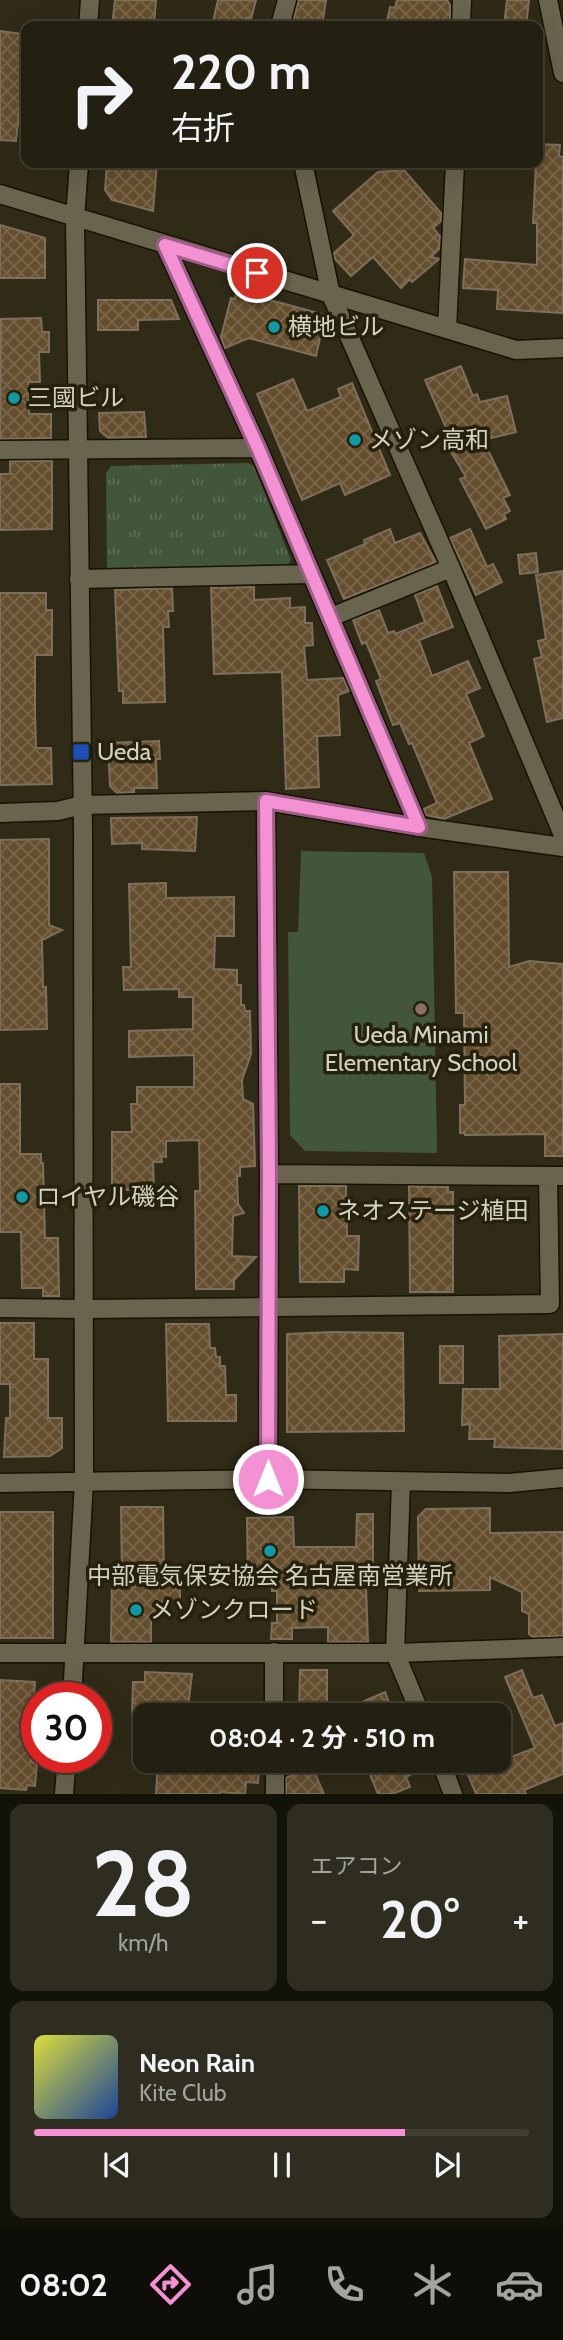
<!DOCTYPE html>
<html lang="ja">
<head>
<meta charset="utf-8">
<style>
	:root { --surface:#232011; --page:#2f2d1f; --text:#f1f3f6; --muted:#a3a39f; --line:#403e31; --accent:#f491d3 }
	body { margin:0; font-family:Cabin,"Noto Sans JP",sans-serif; background:var(--page); color:var(--text); height:100vh; display:flex; flex-direction:column; font-size:26px; white-space:nowrap }
	* { box-sizing:border-box; margin:0 }
	p { font-size:23px; color:var(--muted) }
	.icon { flex:none; width:38px; height:38px; fill:none; stroke:currentColor; stroke-width:2; stroke-linecap:round; stroke-linejoin:round }
	.map { position:relative; height:1794px; overflow:hidden }
	.sheet { display:flex; flex-direction:column; gap:10px; padding:10px; background:#131209; flex:1 }
	.sheet>* { flex:none }
	.top-card { position:absolute; left:21px; top:21px; width:522px; height:147px; border-radius:14px; box-shadow:0 7px 28px #0002,0 0 0 2px var(--line); background:#232011; color:var(--text); overflow:hidden }
	.speed { position:absolute; left:21px; top:1682px; display:flex; gap:14px; font-size:35px; font-weight:700; text-align:center }
	.speed>* { display:grid; place-content:center; width:91px; height:91px; border-radius:50%; background:var(--surface); box-shadow:0 7px 28px #0002,0 0 0 2px var(--line); line-height:1 }
	.speed .limit { border:10px solid #d22; background:#fff; color:#111 }
	.pin { position:absolute; display:grid; place-items:center; width:60px; height:60px; color:#fff; margin:-30px; border:4px solid #fff; border-radius:50%; box-shadow:0 2px 7px #0007 }
	.me { position:absolute; width:77px; margin:-38px; rotate:0deg; stroke-linejoin:round; filter:drop-shadow(0 0 5px #0008) }
	.turn { display:flex; align-items:center; gap:24px; height:147px; padding:0 35px; font-size:32px }
	.turn .icon { width:91px; height:91px; stroke-width:2.5 }
	.turn b { display:block; font-size:49px; line-height:60px }
	.big { font-size:52px; font-weight:700; line-height:1.1 }
	.sheet .tile { flex:1; display:flex; flex-direction:column; justify-content:center; gap:10px; min-width:0; padding:0 24px; border-radius:14px; background:var(--page) }
	.sheet .dial { align-items:center; gap:0 }
	.dial b { font-size:91px; line-height:1 }
	.song { display:flex; align-items:center; gap:21px }
	.cover { width:84px; height:84px; border-radius:10px; background:linear-gradient(135deg,hsl(60 70% 55%),hsl(220 70% 35%)) }
	.played { height:7px; border-radius:4px; background:linear-gradient(90deg,var(--accent) 75%,var(--line) 75%) }
	.keys { display:flex; justify-content:space-around; direction:ltr }
	.heat { display:flex; justify-content:space-between; align-items:center; font-size:38px; direction:ltr }
	.sheet .tiles { flex:1; display:grid; gap:10px; grid-template-columns:1fr 1fr }
	.tile:last-child { grid-column:span 2 }
	.trip { position:absolute; left:133px; top:1703px; width:378px; height:70px; border-radius:14px; background:var(--surface); box-shadow:0 7px 28px #0002,0 0 0 2px var(--line); font-weight:700; line-height:70px; text-align:center }
	.tabs { display:flex; height:112px; justify-content:space-around; align-items:center; background:#0e0d07; color:var(--muted) }
	.tabs .icon { width:49px; height:49px }
	.tabs .selected { color:var(--accent) }
	.tabs b { font-size:32px; color:var(--text) }
	.map>svg:first-child { display:block }
	.park { fill:url(#park-tufts) }
	.pitch { fill:#41563a }
	.building { fill:url(#building-cross-hatch); stroke:#7e6f5c; stroke-width:2 }
	.lines { fill:none; stroke-linecap:round; stroke-linejoin:round }
	.minor-casing { stroke:#171302; stroke-width:21 }
	.tertiary-casing { stroke:#171302; stroke-width:21 }
	.minor { stroke:#69644e; stroke-width:18 }
	.tertiary { stroke:#69644e; stroke-width:18 }
	.route-casing { stroke:#9f5e89; stroke-width:18 }
	.route { stroke:#f491d3; stroke-width:12 }
	.culture-dot { fill:#0f9aa8; stroke:#25210d; stroke-width:2.5 }
	.transit-dot { fill:#1a4fb4; stroke:#25210d; stroke-width:2.5 }
	.education-dot { fill:#8d6e63; stroke:#25210d; stroke-width:2.5 }
	.labels { text-anchor:middle; stroke-width:7; stroke-linejoin:round; paint-order:stroke }
	.poi-label { font-size:24px; fill:#d4d2c5; stroke:#25210d; text-anchor:start }
</style>
</head>
<body>
<div class="map">
<svg width="563" height="1794" viewBox="0 0 563 1794">
	<defs>
		<pattern id="park-tufts" width="24" height="20" patternUnits="userSpaceOnUse" patternTransform="scale(1.75)"><rect width="24" height="20" fill="#41563a"/><path d="M3 7l-1-3M5 7V3M7 7l1-3M15 17l-1-3M17 17v-4M19 17l1-3" fill="none" stroke="#5c6d55"/></pattern>
		<pattern id="building-cross-hatch" width="8" height="8" patternUnits="userSpaceOnUse" patternTransform="scale(1.75)"><rect width="8" height="8" fill="#654e2d"/><path d="M0 0l8 8M0 8l8-8" fill="none" stroke="#7a674a"/></pattern>
	</defs>
	<rect width="100%" height="100%" fill="#2f2b17"/>
	<path class="park" d="M248,463L254,466L291,560L287,568L107,571L106,473L111,466Z"/>
	<path class="pitch" d="M301,851L424,853L432,877L437,1153L305,1151L290,1135L288,932H298Z"/>
	<path class="building" d="M115,0H156L154,26H112Z
		M218,0H256L251,19L246,18L245,26H212Z
		M298,0H326L322,26H292Z
		M397,0H447L450,5V26H386L390,7L395,8Z
		M507,0H529L526,26H504Z
		M0,31L23,34L20,65L26,66V74L23,95H21L16,141L0,140Z
		M537,144L560,145L559,156L563,157V313L497,309L498,290L463,288L465,259L537,265V223H533Z
		M107,163H157L153,211L112,200L105,190Z
		M404,170L441,213V221L433,228L440,236L439,249L431,257L439,259L412,282L410,279L401,288L373,257L351,276L335,259L334,253L354,235L333,211L378,172Z
		M0,225L45,238V278H0Z
		M237,291L325,315L316,356L249,338L225,348L221,337L231,298L235,299Z
		M98,300H171L179,319L138,320V330H98Z
		M41,318L42,332H49V352H39L40,382H28L29,414H51V438L0,439L1,319Z
		M461,366L473,396L477,394L480,402L507,396L516,432L483,440L510,495L503,498L510,511L504,514L506,519L486,529L460,479L466,477L445,442L451,439L425,380Z
		M293,379L307,411L341,397L338,389L352,383L390,475L345,495L340,483L302,500L257,394Z
		M144,412L146,437L108,438L100,431L99,413Z
		M10,461H52V529L0,530V474H10Z
		M390,529L395,543L420,533L436,562L344,599L327,560L365,544L364,540Z
		M470,529L487,567L493,564L502,582L476,595L450,538Z
		M536,553L538,572L520,574L518,555Z
		M563,571V718L547,722L534,659L542,657L538,641L546,639L536,575Z
		M437,586L453,627L419,640L432,676L468,661L480,688L466,694L484,736L469,743L492,799L444,819L426,815L424,809L437,803L412,743L409,744L400,723L393,725L376,681L381,679L366,642L362,644L353,620L379,610L388,633L394,631L395,634L425,622L415,595Z
		M254,587V600L290,598V608L305,607V623H312L313,645L304,646L307,680L343,678L349,691L338,695L340,735L317,736L319,787L286,789L282,672L214,674L211,588Z
		M172,588L173,611H168L169,627H163L165,702L123,703V691H119L115,590Z
		M0,593H46V610H52V655H35V713L36,748H51L52,784L0,785Z
		M159,741L160,759H156L157,788H134V792L117,793L110,786L108,743Z
		M197,817L195,851L142,849V843L112,844L111,818Z
		M49,839V925L62,930L42,940L43,987H46L47,1029L0,1030V840Z
		M454,872H508L509,967L529,961L563,964V1156H545V1134L465,1135V1133H460V1105H465L464,1013H456Z
		M166,883V898L234,897V936H215L214,969L237,970V985H241V1005H244L245,1011H250L251,1054L242,1080L243,1099L253,1104L255,1166L240,1167V1176H237L238,1204L244,1213L233,1216L232,1256L256,1257L234,1280V1289H196L195,1191H200L199,1140L166,1141V1157L161,1156L162,1162H153L154,1190H112V1132H132L131,1104H137V1087H194V1055L129,1057V1031L193,1029V997H179V989L124,990L123,967H131L129,884Z
		M0,1084H20V1154H41V1163H43L45,1238H58L59,1296H43V1288H22L21,1232H0Z
		M299,1186H346L347,1236H359L358,1270L344,1269V1282H300Z
		M409,1186L448,1187V1192H453V1292H410Z
		M0,1323H34V1359H48V1418H62V1448L50,1456L4,1457L6,1418H10V1384H0Z
		M166,1324H209L210,1348H215L216,1357H220V1366H225L226,1395H236V1421H168Z
		M333,1332L403,1333L404,1431L287,1432V1334Z
		M563,1334L562,1449L494,1447L495,1439H469L470,1424L462,1425L463,1389H500L499,1336Z
		M440,1346H463V1383H440Z
		M121,1507H163L164,1578H180V1602H160V1618L151,1619V1642H111L112,1580H122Z
		M490,1508V1533L563,1532V1636L533,1637L529,1634V1614L522,1611V1592L490,1577V1590L419,1591L418,1517L426,1509Z
		M0,1512H53V1638H0Z
		M357,1514H373V1586H366L368,1642H328V1627L292,1628V1639H271L272,1623H277V1591H272V1585H248L247,1518L293,1517L294,1547H356Z
		M300,1670H327V1715H299Z
		M522,1670L533,1698L542,1695L555,1726L563,1723V1774L524,1790L526,1794H476L462,1760H503L535,1748L505,1677Z
		M145,1672L192,1674L188,1708H179L178,1715H132L133,1682H145Z
		M0,1680L35,1682L33,1713H37V1729L34,1728L31,1762L37,1763L35,1786L27,1785L26,1790L0,1788Z
		M385,1692L394,1715H332Z
		M158,1760H245V1766L259,1767L258,1783L246,1782L245,1794L220,1792V1794H156Z
		M364,1760H404L410,1775L406,1777L410,1787L392,1794H378Z
		M312,1767L324,1794H286V1778Z"/>
	<g class="lines">
		<defs>
			<path id="minor" d="M548,0L563,73
				M280,26L287,0
				M461,26L462,0
				M303,163L331,295L451,568L563,835
				M165,245L258,448L419,827
				M447,329L455,163
				M0,450L258,448
				M79,579L310,574
				M331,617L451,568
				M266,801L269,1174L268,1479
				M82,805L266,801L419,827L563,847
				M269,1174L563,1176
				M0,1308L84,1309L550,1304L548,1176
				M274,1652V1715
				M0,1653H395L563,1647
				M275,1760V1794"/>
			<path id="tertiary" d="M88,26L90,0
				M0,194L516,350L563,348
				M0,813L58,811L82,805
				M0,1483L268,1479L509,1483L563,1478
				M401,1483L395,1653L421,1715
				M72,1698L84,1481L83,829L75,219L79,163
				M440,1760L453,1794
				M64,1794L67,1757"/>
		</defs>
		<use href="#minor" class="minor-casing"/>
		<use href="#tertiary" class="tertiary-casing"/>
		<use href="#minor" class="minor"/>
		<use href="#tertiary" class="tertiary"/>
	</g>
	<g class="lines">
		<defs>
			<path id="route" d="M257,273L165,245L258,448L419,827L266,801L269,1174L268,1479"/>
		</defs>
		<use href="#route" class="route-casing"/>
		<use href="#route" class="route"/>
	</g>
	<g class="culture-dot">
		<circle cx="274" cy="327" r="7"/>
		<circle cx="14" cy="398" r="7"/>
		<circle cx="355" cy="440" r="7"/>
		<circle cx="22" cy="1197" r="7"/>
		<circle cx="323" cy="1211" r="7"/>
		<circle cx="270" cy="1551" r="7"/>
		<circle cx="136" cy="1610" r="7"/>
	</g>
	<rect class="transit-dot" x="72" y="743" width="18" height="18" rx="3.5"/>
	<circle class="education-dot" cx="421" cy="1009" r="7"/>
	<g class="labels">
		<g class="poi-label">
			<text x="288" y="335">横地ビル</text>
			<text x="28" y="406">三國ビル</text>
			<text x="369" y="448">メゾン高和</text>
			<text x="97" y="760">Ueda</text>
			<text x="421" y="1043" text-anchor="middle">Ueda Minami<tspan x="421" dy="28">Elementary School</tspan></text>
			<text x="36" y="1205">ロイヤル磯谷</text>
			<text x="337" y="1219">ネオステージ植田</text>
			<text x="270" y="1584" text-anchor="middle">中部電気保安協会 名古屋南営業所</text>
			<text x="150" y="1618">メゾンクロード</text>
		</g>
	</g>
</svg>
<div class="speed"><div class="limit">30</div></div>
<div class="pin" style="left:257px;top:273px;background:#d93025"><svg class="icon" aria-label="arrive" viewBox="0 0 24 24"><path d="M6 21V4h12l-3 4 3 4H6"/></svg></div>
<svg class="me" style="left:268px;top:1479px" viewBox="-20 -20 40 40"><circle r="17" fill="#f491d3" stroke="#fff" stroke-width="3"/><path d="M0-11L8 9 0 5-8 9z" fill="#fff"/></svg>
<div class="trip">08:04 · 2 分 · 510 m</div>
<div class="top-card">
<div class="turn"><svg class="icon" aria-label="right" viewBox="0 0 24 24"><path d="M7 20v-9h11M14 6l5 5-5 5"/></svg><div><b>220 m</b>右折</div></div>
</div>
</div>
<section class="sheet">
<div class="tiles">
<div class="tile dial"><b>28</b><p>km/h</p></div>
<div class="tile"><p>エアコン</p>
<div class="heat"><a>−</a><b class="big">20°</b><a>+</a></div>
</div>
<div class="tile">
<div class="song"><i class="cover"></i><div><b>Neon Rain</b><p>Kite Club</p></div></div>
<div class="played"></div>
<div class="keys"><svg class="icon" aria-label="previous" viewBox="0 0 24 24"><path d="M18 5L8 12l10 7zM5 5v14"/></svg><svg class="icon" aria-label="pause" viewBox="0 0 24 24"><path d="M8 5v14M16 5v14"/></svg><svg class="icon" aria-label="next" viewBox="0 0 24 24"><path d="M6 5l10 7-10 7zM19 5v14"/></svg></div>
</div>
</div>
</section>
<nav class="tabs">
<b>08:02</b>
<svg class="icon selected" aria-label="directions" viewBox="0 0 24 24"><path d="M12 3l9 9-9 9-9-9zM9 14v-3h6M13 9l2 2-2 2"/></svg>
<svg class="icon" aria-label="music" viewBox="0 0 24 24"><path d="M9 18V5l10-2v13"/><circle cx="6" cy="18" r="3"/><circle cx="16" cy="16" r="3"/></svg>
<svg class="icon" aria-label="phone" viewBox="0 0 24 24"><path d="M5 4h4l2 5-3 2q2 4 5 5l2-3 5 2v4C11 20 4 13 5 4z"/></svg>
<svg class="icon" aria-label="climate" viewBox="0 0 24 24"><path d="M12 3v18M4 7l16 10M4 17L20 7"/></svg>
<svg class="icon" aria-label="car" viewBox="0 0 24 24"><path d="M5 17H2v-5l4-1 3-4h7l3 4 3 1v5h-3M9 17h6M6 11h13"/><circle cx="7" cy="17" r="2"/><circle cx="17" cy="17" r="2"/></svg>
</nav>
</body>
</html>
